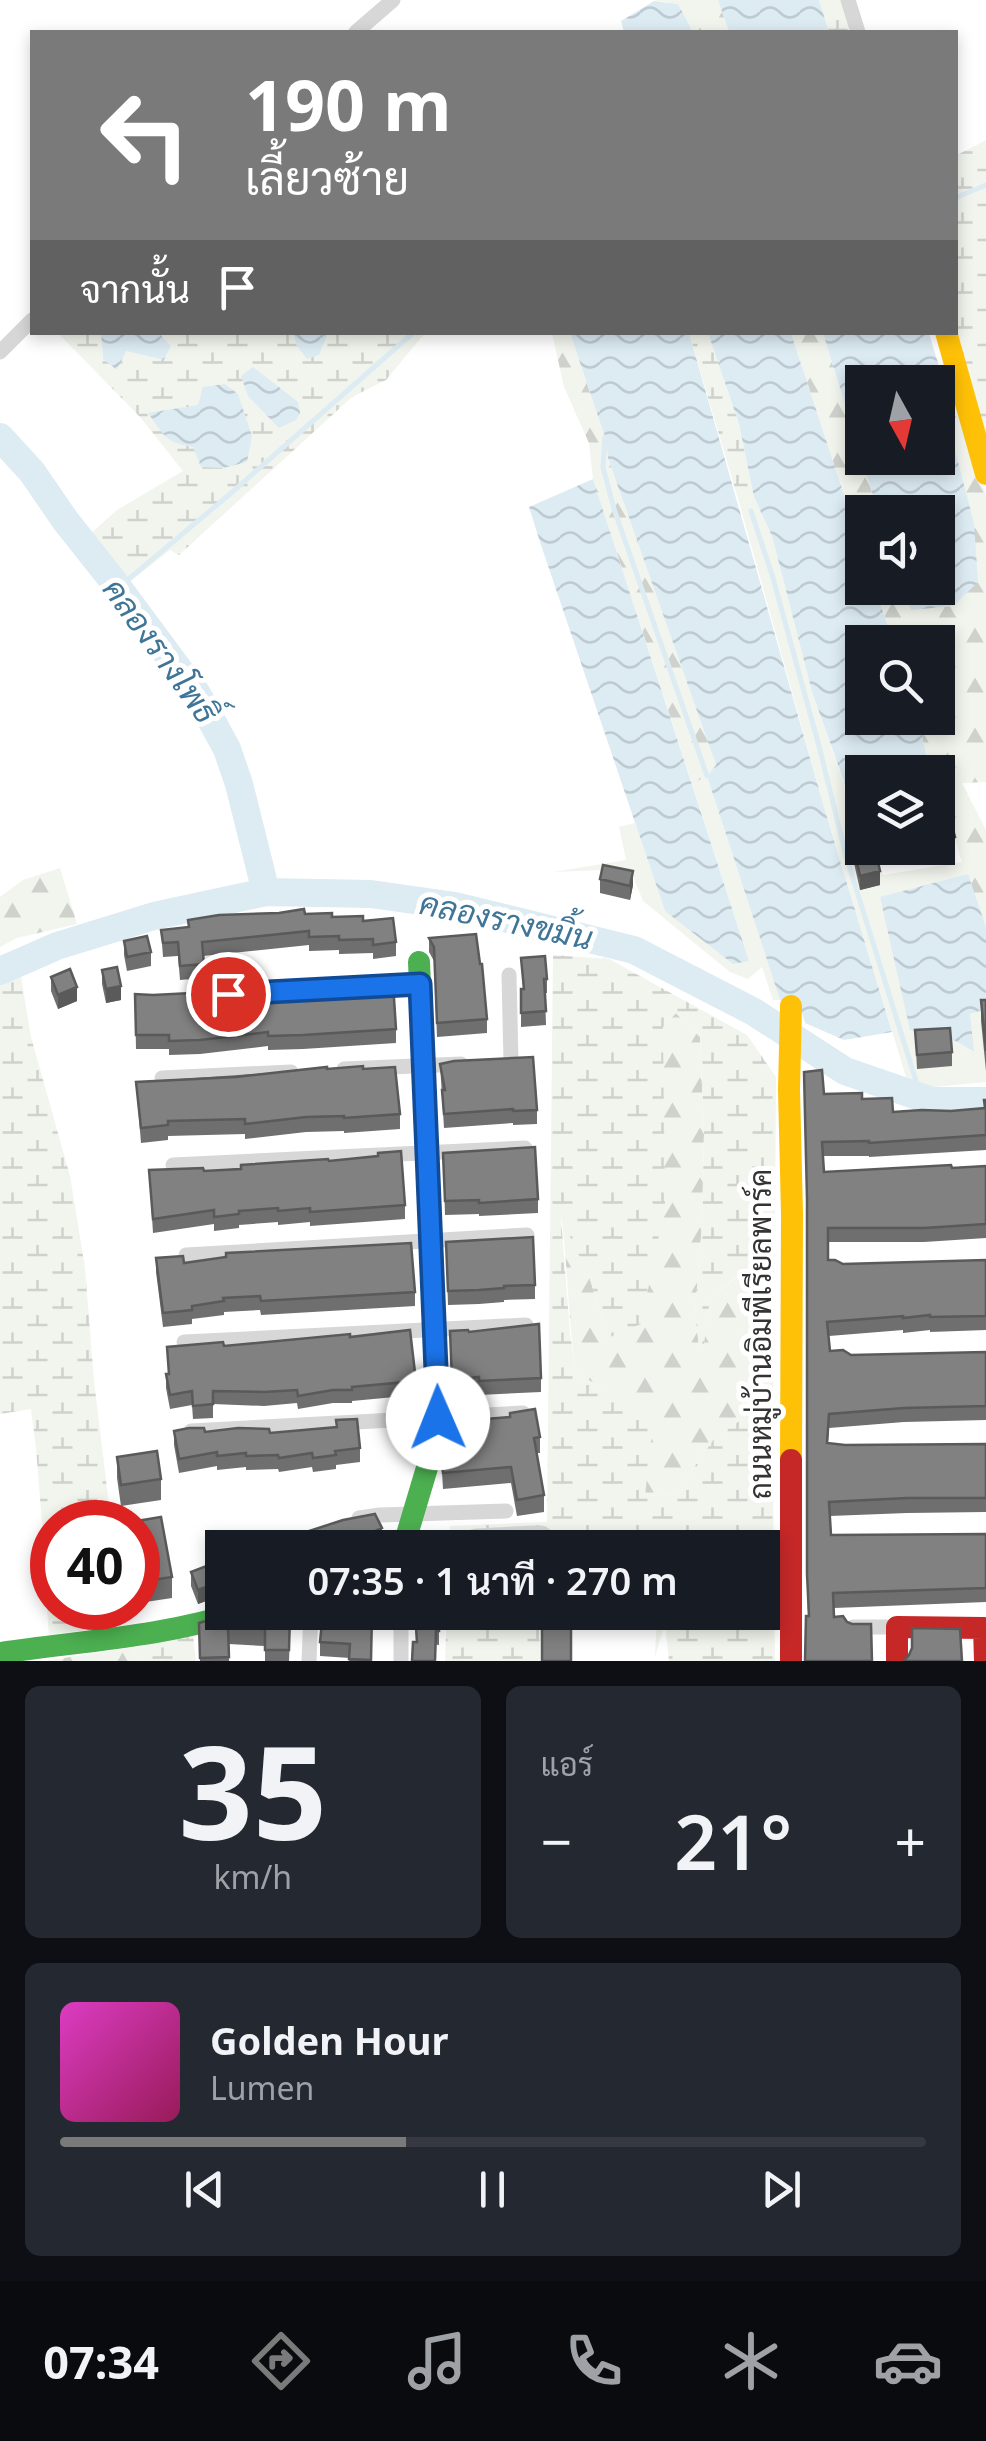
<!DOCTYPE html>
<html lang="th">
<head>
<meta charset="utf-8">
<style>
	:root { --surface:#171b24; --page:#242831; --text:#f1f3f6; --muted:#9ea1a6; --line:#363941; --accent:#7a7a7a }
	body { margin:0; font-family:"Noto Sans",Sarabun,sans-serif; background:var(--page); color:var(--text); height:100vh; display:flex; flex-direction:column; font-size:38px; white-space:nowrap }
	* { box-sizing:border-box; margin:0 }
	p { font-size:32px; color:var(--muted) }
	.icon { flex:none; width:55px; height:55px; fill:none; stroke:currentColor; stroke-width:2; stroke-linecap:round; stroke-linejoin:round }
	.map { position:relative; height:1661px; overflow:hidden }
	.details { display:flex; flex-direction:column; gap:25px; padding:25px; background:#0d0f14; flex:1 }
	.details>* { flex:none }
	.top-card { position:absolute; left:30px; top:30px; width:928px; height:305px; border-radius:0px; box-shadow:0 5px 15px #0003; background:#7a7a7a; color:#fff; overflow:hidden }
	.needle { width:65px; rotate:172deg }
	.tools { position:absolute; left:845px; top:365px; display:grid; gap:20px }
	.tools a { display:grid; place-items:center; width:110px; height:110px; border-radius:0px; background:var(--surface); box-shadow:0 5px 15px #0003; font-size:50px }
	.speed { position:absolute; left:30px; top:1500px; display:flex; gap:20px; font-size:50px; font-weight:700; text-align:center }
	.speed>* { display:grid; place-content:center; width:130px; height:130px; border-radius:50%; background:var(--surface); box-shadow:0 5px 15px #0003; line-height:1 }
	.speed .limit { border:15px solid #d22; background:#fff; color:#111 }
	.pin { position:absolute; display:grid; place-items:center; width:85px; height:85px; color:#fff; margin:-42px; border:5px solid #fff; border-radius:50%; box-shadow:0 2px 10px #0007 }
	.me { position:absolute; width:110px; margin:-55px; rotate:359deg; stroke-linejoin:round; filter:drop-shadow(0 0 8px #0008) }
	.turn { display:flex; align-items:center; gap:35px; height:210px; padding:0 50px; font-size:45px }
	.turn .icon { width:130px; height:130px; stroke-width:2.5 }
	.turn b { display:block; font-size:70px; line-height:85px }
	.then { display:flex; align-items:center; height:95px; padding:0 50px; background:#0003; gap:20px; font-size:38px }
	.big { font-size:75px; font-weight:600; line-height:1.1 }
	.details .tile { flex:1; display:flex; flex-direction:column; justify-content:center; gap:15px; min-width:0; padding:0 35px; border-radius:15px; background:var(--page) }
	.details .dial { align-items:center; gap:0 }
	.dial b { font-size:130px; line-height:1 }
	.song { display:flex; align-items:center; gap:30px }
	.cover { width:120px; height:120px; border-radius:15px; background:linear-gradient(135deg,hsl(310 70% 55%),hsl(330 70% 35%)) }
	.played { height:10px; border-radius:5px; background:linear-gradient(90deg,var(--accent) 40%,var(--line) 40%) }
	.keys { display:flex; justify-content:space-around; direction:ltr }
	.heat { display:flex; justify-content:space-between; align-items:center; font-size:55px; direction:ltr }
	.details .tiles { flex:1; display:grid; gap:25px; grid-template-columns:1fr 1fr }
	.tile:last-child { grid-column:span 2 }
	.trip { position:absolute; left:205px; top:1530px; width:575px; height:100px; border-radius:0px; background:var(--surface); box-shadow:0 5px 15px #0003; font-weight:600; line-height:100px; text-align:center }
	.menu { display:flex; height:160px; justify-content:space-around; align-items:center; background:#090b0e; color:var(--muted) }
	.menu .icon { width:70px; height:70px }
	.menu .on { color:var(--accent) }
	.menu b { font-size:45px; color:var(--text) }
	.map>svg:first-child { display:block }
	.green { fill:#f1f5ed }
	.forest { fill:url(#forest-firs) }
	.wetland { fill:url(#wetland-marsh); fill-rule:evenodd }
	.water { fill:url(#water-waves); fill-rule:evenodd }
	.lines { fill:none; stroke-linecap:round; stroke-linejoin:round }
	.stream { stroke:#ddebf3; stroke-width:5 }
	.river { stroke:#ddebf3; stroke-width:28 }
	.street { stroke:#d7d7d7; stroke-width:15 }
	.fast { stroke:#4caf50; stroke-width:22 }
	.slow { stroke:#ffc107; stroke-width:22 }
	.jam { stroke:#c62828; stroke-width:22 }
	.wall { fill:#6f6f6f }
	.shaded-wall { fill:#5a5a5a }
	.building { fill:#818181; stroke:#5a5a5a; stroke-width:2.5 }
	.route-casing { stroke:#114b97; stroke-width:25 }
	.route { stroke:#1a73e8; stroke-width:18 }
	.labels { text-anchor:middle; stroke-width:10; stroke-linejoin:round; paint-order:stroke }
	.street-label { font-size:30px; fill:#333; stroke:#fff }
	.water-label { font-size:32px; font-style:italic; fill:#3f7597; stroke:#fff }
</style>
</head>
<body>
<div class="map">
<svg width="986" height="1661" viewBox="0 0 986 1661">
	<defs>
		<pattern id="forest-firs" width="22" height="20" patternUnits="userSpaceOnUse" patternTransform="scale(2.5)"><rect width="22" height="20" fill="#f1f5ed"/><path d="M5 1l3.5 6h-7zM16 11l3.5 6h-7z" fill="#cfd2cc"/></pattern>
		<pattern id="wetland-marsh" width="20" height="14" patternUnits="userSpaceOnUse" patternTransform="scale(2.5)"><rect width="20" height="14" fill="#f1f5ed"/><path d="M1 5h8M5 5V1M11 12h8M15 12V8" fill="none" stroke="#cfd2cc"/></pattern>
		<pattern id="water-waves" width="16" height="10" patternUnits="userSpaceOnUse" patternTransform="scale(2.5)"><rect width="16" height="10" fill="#ddebf3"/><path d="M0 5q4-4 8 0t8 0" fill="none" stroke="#becad1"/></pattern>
	</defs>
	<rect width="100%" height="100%" fill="#fff"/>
	<path class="green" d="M754,497L772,536L812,692L857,821L862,820V848H872L883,875L962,862L968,874L880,898L945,1035L973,1052L970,1014L986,1009V1082L923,1088L906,1077L826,814L741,509Z
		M707,776L780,1000H773L762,967L748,979L730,972L643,901L630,869L553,872L626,860L619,827L635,823L665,911L749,961L692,784Z"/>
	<path class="forest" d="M653,0H718L729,32H693L678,4Z
		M552,333H570L605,437L608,458L716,765L707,776L692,784L593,479L589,443L564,387Z
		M791,333H823L878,512H862V550Z
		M961,402L986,496V782L962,783L986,830V927C978,904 969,882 961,859C954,839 953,816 938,801V772H930L918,718H938V642H893L875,588H903L911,609L953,606L974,523L944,412Z
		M60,868L77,924L17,938L0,947V897L23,880Z
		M676,1013L700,1037L704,1134L702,1225L695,1312L701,1361L710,1298L748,1268L766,1331L759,1407L714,1439L675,1494L644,1496L611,1393L576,1373C568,1320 568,1266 561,1213L589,1276L608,1338L663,1027Z
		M52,1547V1599L46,1598L35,1584L37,1560L44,1549Z
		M135,1647L137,1661H44Z"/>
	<path class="wetland" d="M819,0H842L852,32H829Z
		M986,140V450L955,332V156Z
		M58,333H101L103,359L126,351L164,360L171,346L159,333H293L297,346L327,336L328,333H425L386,380L352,397L179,555L170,550L128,583L89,535L117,510L183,471L140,417Z
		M689,333H708L739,424L754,497L741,509Z
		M553,955L609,959L747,1035L776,1077L773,1476L775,1661H669L665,1623L655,1657L657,1613L762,1612V1548H659V1544L449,1548L450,1526L547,1522ZM676,1013L700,1037L704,1134L702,1225L695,1312L701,1366L710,1298L747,1268L766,1332L759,1407L714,1439L675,1494L645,1496L653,1425L611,1393L576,1373L570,1333L561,1218L589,1276L608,1338L641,1324L665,1206L663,1027Z
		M21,977L31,1037L70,1176L85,1268L94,1381L111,1522H52V1547L44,1549L36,1448L31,1409L0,1414V984Z
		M46,1598L52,1599V1608H122L121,1620L108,1627L49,1635Z
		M447,1613H539L540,1661H445Z
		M193,1635L196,1661H137L135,1647Z"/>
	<path class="water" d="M718,0H819L829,32H729Z
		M654,1L678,4L693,32H624L621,21Z
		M101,333H159L171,346L164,360L126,351L117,370L103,359Z
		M293,333H328L319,355L307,359L297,346Z
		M570,333H689L826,814L892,1032L844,1040L805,1023L801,1009L780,1000L707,776L716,765L608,458L605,437Z
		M708,333H791L862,550V588H875L893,642H862V718H918L930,772H862V820L858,821L812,692L772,536L754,497L739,424Z
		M823,333H929L951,407L945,412L974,523L978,582L953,606L911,610L903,588H938V512H878ZM862,382H938V458H862Z
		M253,367L298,402L300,413L296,420L279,428L248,396L241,376Z
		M225,384L238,394L252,436L247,462L223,468L201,467L193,447C165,443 164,435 148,413L198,405L203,387Z
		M593,479L749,961L733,964L665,911L541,545L529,507Z
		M968,874L986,927V1009L970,1014L974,1052L945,1035L910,1030L880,897Z"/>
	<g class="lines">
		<path class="stream" d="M955,198L986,185
			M605,437L603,467L614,509L707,776
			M751,511L773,578L820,750L846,856L921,1097
			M130,578L230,494L414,332
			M118,587H119"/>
		<path class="river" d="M0,437L32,472L65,520L114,582L197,694L227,749L239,784L266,892
			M0,971L57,946L154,916L266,892L371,894L455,906L634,950L754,1012L845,1071L932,1101H986"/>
		<path class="street" d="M848,0L858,32
			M356,32L393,0
			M0,352L32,320
			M509,975L511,1061
			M374,986L420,984
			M344,1069L461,1064
			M162,1078L291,1072
			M173,1165L525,1148
			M186,1255L527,1235
			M184,1342L526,1325
			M191,1431L523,1413
			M359,1518L380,1515L506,1511
			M427,1548L476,1536L533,1533H542L560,1547
			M853,1627H897
			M309,1661L311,1612
			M401,1661V1612"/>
		<path class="fast" d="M403,1548L435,1441L438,1418L419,962
			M0,1653C81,1641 162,1637 240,1612"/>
		<path class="slow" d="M946,332L986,474
			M791,1006L789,1089L792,1214L791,1460"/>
		<path class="jam" d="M791,1661V1460
			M897,1661V1627L984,1628L985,1661"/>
	</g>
	<path class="wall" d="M852,840L880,885L860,890L852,854Z
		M600,879L633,885L630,900L600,893Z
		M305,914L363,921L396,942V956L373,959V953L339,954V950L309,951V945L203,956L204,978L180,980L178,956L163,957L161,930Z
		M429,938L487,1019V1033L437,1037L434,961L429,952Z
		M124,941L151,952V966L127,971L124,955Z
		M521,958L547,979V993H545L546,1025L521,1027V989H523Z
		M102,970L121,1000L106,1003L102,984Z
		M51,977L77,1001L58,1009L51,991Z
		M135,994L396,1029V1043L303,1049L268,1050V1046L200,1054L169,1055V1049H136Z
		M981,1000H986V1071L981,1021Z
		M915,1030L952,1052V1066L917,1069Z
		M440,1064L537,1110V1124L513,1125V1123L444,1128Z
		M327,1069H363L400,1114V1129L344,1133V1131L306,1132L245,1139V1134L168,1136V1140L141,1143L136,1082Z
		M824,1094L862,1099L893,1112L951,1111L984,1108L986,1100V1150L869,1157V1156H823L824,1172L986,1166V1238L924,1242H828V1260L843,1264L986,1260V1330L930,1332V1330L903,1333V1330L829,1336L830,1351L851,1355L986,1352V1420L904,1422L829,1428L828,1443L845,1445L986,1444V1512L907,1513L830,1516L831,1535L986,1534V1602L834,1608V1617L872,1661L808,1616L807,1588V1213Z
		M443,1153L538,1199V1213L479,1216V1214L445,1215Z
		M329,1161L405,1205V1219L310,1226V1222L278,1225V1222L239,1225V1228L214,1231V1224L153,1233L149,1170L204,1171Z
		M446,1242L535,1285V1299L504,1300V1302L479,1304L448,1305Z
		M156,1258L184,1263L415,1292V1306L261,1315L260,1310L224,1312V1315L192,1319V1324L163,1327L156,1272Z
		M450,1331L469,1332L541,1378V1392L479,1395V1391L452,1394Z
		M350,1337L416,1381V1395L352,1401V1403H333L298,1409L297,1403L264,1406L213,1404V1418L193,1419L192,1405L170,1409L166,1388V1374L224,1346Z
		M174,1431L270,1433L360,1448V1462L336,1465V1469L313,1472L312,1467L279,1472L278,1469L246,1470V1467L217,1470V1466L179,1473L174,1445Z
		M448,1434L540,1437V1453H537L544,1495V1512L517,1516L511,1483L443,1489L441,1456L448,1449Z
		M117,1457L161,1479V1500L121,1506L117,1478Z
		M138,1522L172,1577V1598L139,1603Z
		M222,1560V1595L198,1604L191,1586V1572Z
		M291,1612L289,1661H265V1646L229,1644V1661H200L199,1623Z
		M373,1612L371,1661H349L350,1658L320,1656V1642Z
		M415,1612H439V1645L416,1642Z"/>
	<path class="shaded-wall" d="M955,837V851L928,857V848H938V841Z
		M633,871V885L630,900V886Z
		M880,871V885L860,890V876Z
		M121,986V1000L106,1003V989Z
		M77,987V1001L58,1009V995Z
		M382,1528V1542L370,1548H329Z
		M222,1581V1595L198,1604V1590Z"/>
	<path class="building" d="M950,818L955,837L938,841V821Z
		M862,838V848H875L880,871L860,876L852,840Z
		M603,865L633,871L630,886L600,879Z
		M304,909L305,914L332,913V917L363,916V921L393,918L396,942L373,945V939L339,940V936L309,937V931L202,942L204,964L180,966L178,942L163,943L161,930L189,927L188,920L219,915L279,913Z
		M476,934L480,964H482L487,1019L437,1023L434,947L429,938Z
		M147,936L151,952L127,957L124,941Z
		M545,956L547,979H544L546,1011L521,1013V989H524L521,958Z
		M117,967L121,986L106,989L102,970Z
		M70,969L77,987L58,995L51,977Z
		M393,983L396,1029L303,1035L268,1036V1032L200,1040L169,1041V1035H136L135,994L153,995Z
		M981,1000H986V1051Z
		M950,1028L952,1052L917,1055L915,1030Z
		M533,1057L537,1110L513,1111V1109L444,1114L442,1090H445L440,1064L454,1061Z
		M363,1066V1069L395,1067L400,1114L344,1118V1116L306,1117L245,1124V1119L168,1121V1125L141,1128L136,1082L236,1077L327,1067V1069Z
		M822,1070L824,1094L862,1093V1099L892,1098L893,1112L922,1110L951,1111L985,1108L984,1100H986V1135L869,1143V1141L822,1142L824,1172L951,1165L952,1168L986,1166V1224L924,1228H828V1260H835L843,1264L986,1260V1316L930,1317V1315L903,1318V1316L827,1322L830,1351L843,1350L851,1355L986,1352V1406L904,1408L829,1414L827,1443L845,1445L986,1444V1498H907L829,1502L831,1535L986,1534V1588L833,1593L834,1617L843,1616L847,1622L852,1624H871L872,1661H805L806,1616H809L807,1574V1199L804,1072Z
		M535,1147L538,1199L479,1203V1200L445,1201L443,1153Z
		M401,1151L405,1205L310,1212V1208L278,1211V1208L239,1211V1214L214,1217V1210L153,1219L149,1170L203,1168L204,1171L241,1169V1165L328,1159L329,1161L378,1156V1153Z
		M533,1237L535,1285L504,1286V1288L479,1290L448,1291L446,1242Z
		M411,1243L415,1292L261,1301L260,1296L223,1298L224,1301L192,1306V1310L163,1313L156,1258L183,1256L184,1263L226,1257V1253Z
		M539,1324L541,1378L479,1381V1377L452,1380L450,1331L468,1330L469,1332Z
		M410,1330L416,1381L352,1387V1390H333L298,1396L297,1390L264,1392L213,1391V1404L193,1406L192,1391L170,1395L166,1374H169L167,1347L223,1342L224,1346L350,1334V1337Z
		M535,1409L540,1437L534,1438L544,1495L517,1500L511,1467L443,1473L441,1456L443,1450L449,1449L448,1434L450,1422L510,1417V1413Z
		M357,1419L360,1448L335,1451L336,1455L313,1458L312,1453L279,1458L278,1455L246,1456V1453L217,1456V1452L179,1459L174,1431L189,1428H204L205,1432L238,1428L269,1429L270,1433L337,1427L336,1420Z
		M157,1451L161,1479L121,1485L117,1457Z
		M375,1514L382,1528L360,1538L329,1548H257L343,1520Z
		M161,1517L172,1577L139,1582L138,1522H131Z
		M222,1560V1581L198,1590L191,1572Z
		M237,1612H290L289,1650H265V1629L228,1627L229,1657L200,1658L199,1623Z
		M323,1612H372L371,1660L349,1659L350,1644L320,1642Z
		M415,1612H438L439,1631H436L435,1661H412L413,1642H417Z
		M542,1612H571V1661H542Z
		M912,1628L960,1629L962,1661H904L909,1655L912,1648Z"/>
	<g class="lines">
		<defs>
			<path id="route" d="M228,994L420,984L438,1418"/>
		</defs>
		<use href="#route" class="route-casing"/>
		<use href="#route" class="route"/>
	</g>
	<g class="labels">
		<g class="street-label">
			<text transform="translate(761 1334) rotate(-90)" y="10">ถนนหมู่บ้านอิมพีเรียลพาร์ค</text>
		</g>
		<g class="water-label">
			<text transform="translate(160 651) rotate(54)" y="11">คลองรางโพธิ์</text>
			<text transform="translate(506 921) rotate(12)" y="11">คลองรางขมิ้น</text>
		</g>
	</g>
</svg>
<div class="tools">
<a><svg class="needle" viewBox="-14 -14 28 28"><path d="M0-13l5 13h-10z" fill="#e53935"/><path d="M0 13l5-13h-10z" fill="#9ea1a6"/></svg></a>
<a><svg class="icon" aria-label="sound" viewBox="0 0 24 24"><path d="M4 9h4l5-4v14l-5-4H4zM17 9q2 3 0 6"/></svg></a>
<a><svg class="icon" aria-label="search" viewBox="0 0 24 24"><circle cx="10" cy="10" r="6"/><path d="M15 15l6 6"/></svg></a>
<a><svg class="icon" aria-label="layers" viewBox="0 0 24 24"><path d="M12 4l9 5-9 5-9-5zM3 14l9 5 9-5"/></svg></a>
</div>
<div class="speed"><div class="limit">40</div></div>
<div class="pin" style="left:228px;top:994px;background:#d93025"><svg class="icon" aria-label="arrive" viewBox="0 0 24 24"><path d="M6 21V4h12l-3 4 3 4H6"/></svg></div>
<svg class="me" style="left:438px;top:1418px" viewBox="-20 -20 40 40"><circle r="19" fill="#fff"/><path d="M0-13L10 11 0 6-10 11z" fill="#1a73e8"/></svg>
<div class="trip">07:35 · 1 นาที · 270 m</div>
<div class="top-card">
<div class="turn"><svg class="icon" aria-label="left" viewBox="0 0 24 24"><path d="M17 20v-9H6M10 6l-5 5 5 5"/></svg><div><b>190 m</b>เลี้ยวซ้าย</div></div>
<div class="then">จากนั้น<svg class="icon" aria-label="arrive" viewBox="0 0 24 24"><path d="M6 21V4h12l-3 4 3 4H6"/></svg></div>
</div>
</div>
<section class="details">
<div class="tiles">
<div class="tile dial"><b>35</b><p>km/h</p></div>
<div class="tile"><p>แอร์</p>
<div class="heat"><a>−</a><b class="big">21°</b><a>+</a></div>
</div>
<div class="tile">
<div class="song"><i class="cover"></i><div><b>Golden Hour</b><p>Lumen</p></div></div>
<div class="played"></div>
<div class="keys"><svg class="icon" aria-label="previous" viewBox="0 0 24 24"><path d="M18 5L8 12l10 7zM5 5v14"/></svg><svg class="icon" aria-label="pause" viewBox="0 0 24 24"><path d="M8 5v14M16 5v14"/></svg><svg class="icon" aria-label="next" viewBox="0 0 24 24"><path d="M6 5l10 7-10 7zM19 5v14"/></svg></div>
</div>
</div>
</section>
<nav class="menu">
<b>07:34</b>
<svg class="icon on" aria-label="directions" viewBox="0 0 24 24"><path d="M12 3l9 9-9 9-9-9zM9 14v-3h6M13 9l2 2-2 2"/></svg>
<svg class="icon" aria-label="music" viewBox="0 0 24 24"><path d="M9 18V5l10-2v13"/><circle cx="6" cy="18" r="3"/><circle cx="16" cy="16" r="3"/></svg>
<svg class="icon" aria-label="phone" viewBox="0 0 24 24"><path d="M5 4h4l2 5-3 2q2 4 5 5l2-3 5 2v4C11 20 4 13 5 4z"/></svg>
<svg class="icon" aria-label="climate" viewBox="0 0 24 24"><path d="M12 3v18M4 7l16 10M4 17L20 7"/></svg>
<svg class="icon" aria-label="car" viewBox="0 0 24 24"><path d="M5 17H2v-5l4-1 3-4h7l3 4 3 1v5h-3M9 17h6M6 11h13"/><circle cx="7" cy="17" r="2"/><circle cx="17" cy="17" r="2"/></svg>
</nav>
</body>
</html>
